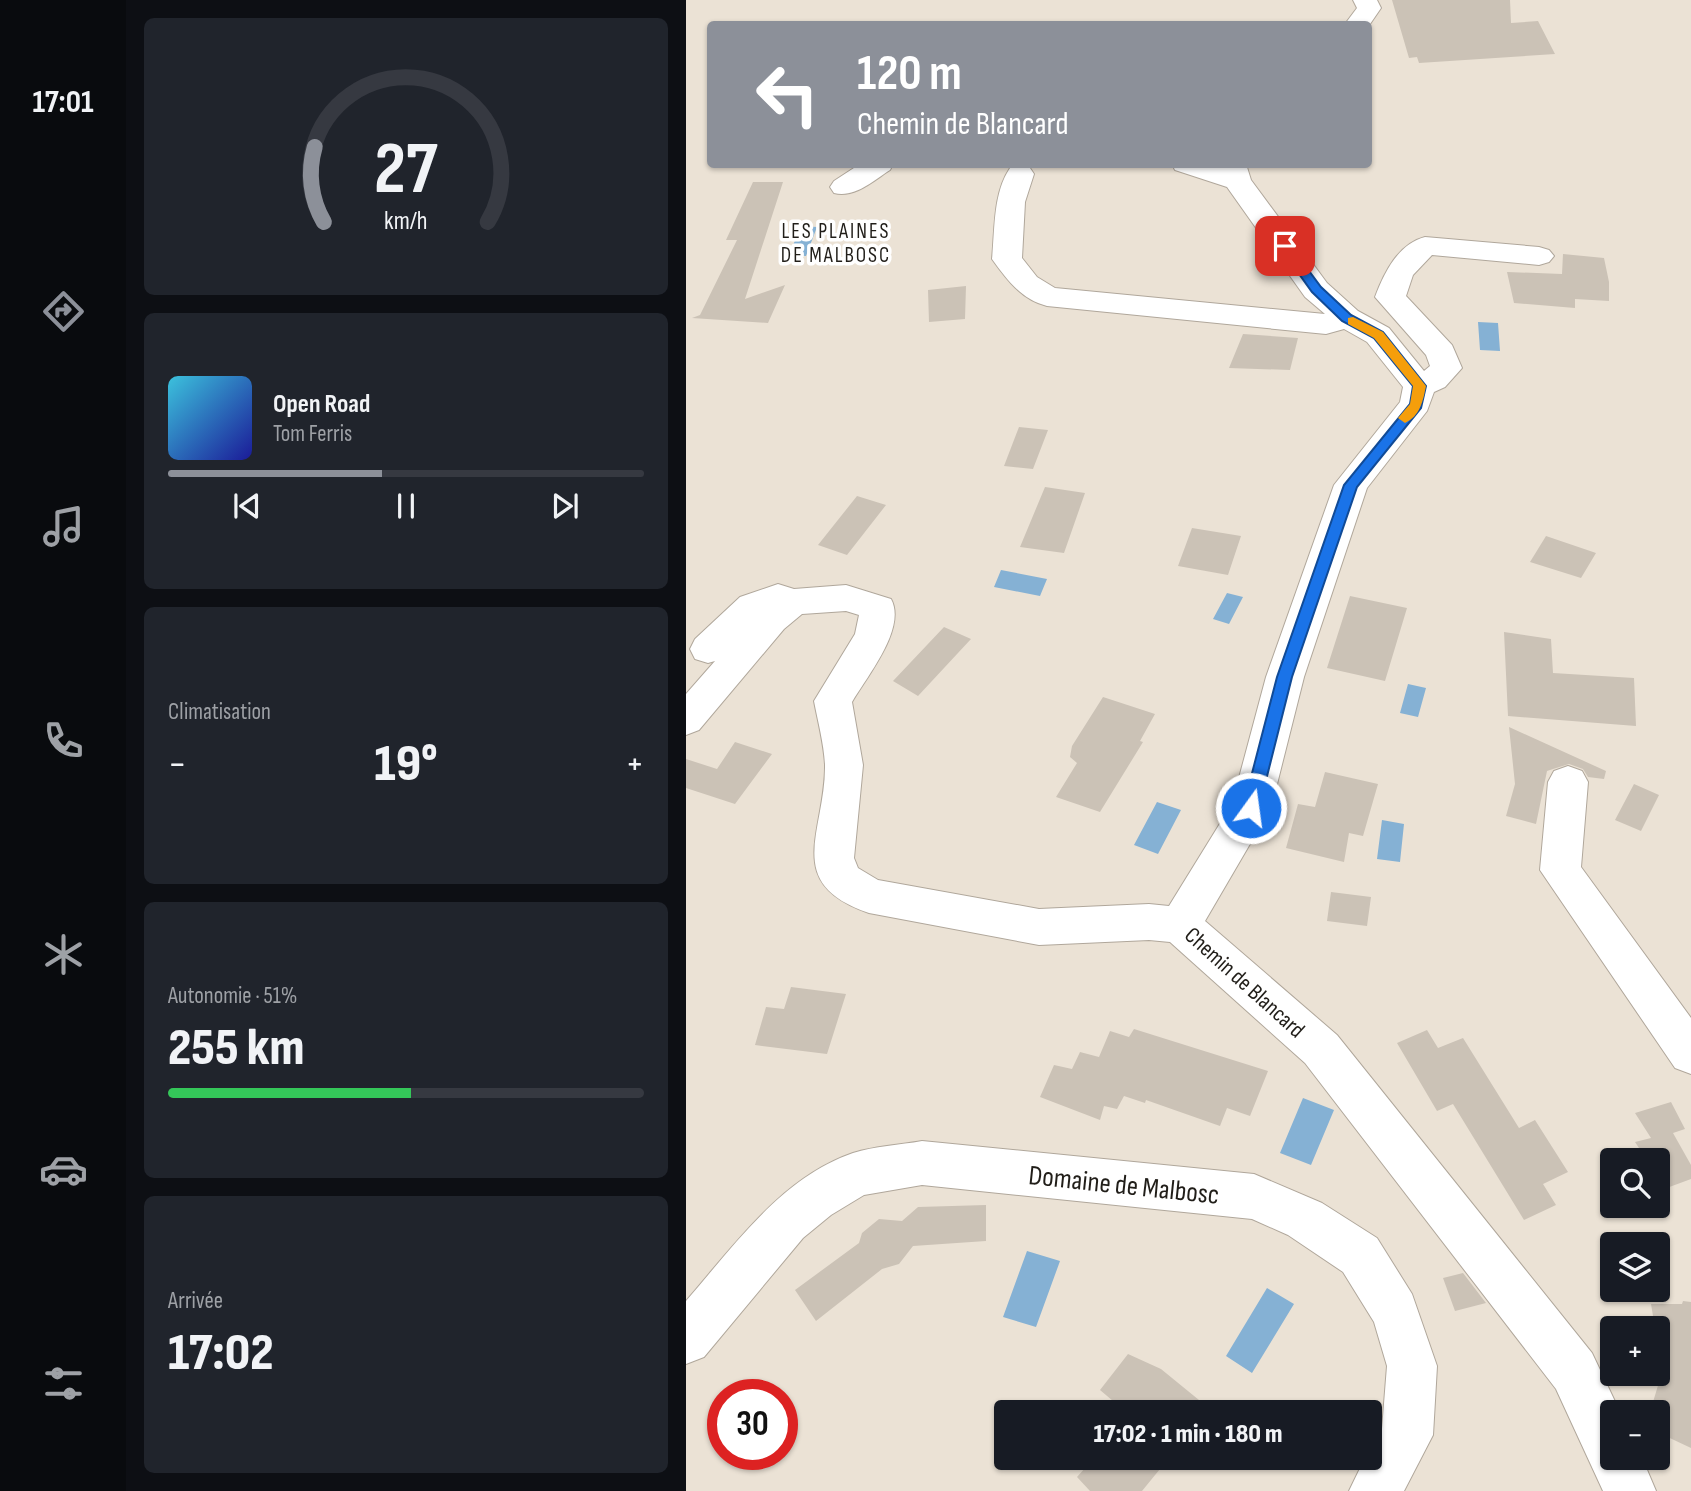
<!DOCTYPE html>
<html lang="fr">
<head>
<meta charset="utf-8">
<style>
	:root { --surface:#171b24; --page:#20242c; --text:#f1f3f6; --muted:#9ea1a6; --line:#363941; --accent:#8c9099 }
	body { margin:0; font-family:"Sofia Sans Condensed",sans-serif; background:var(--page); color:var(--text); height:100vh; display:flex; flex-direction:column; font-size:26px; white-space:nowrap }
	* { box-sizing:border-box; margin:0 }
	p { font-size:23px; color:var(--muted) }
	.icon { flex:none; width:38px; height:38px; fill:none; stroke:currentColor; stroke-width:2; stroke-linecap:round; stroke-linejoin:round }
	.map { position:relative; flex:1; overflow:hidden }
	.details { display:flex; flex-direction:column; gap:18px; padding:18px; background:#0d0f14; width:560px }
	.details>* { flex:none }
	.top-card { position:absolute; left:21px; top:21px; width:665px; height:147px; border-radius:7px; box-shadow:0 2px 5px #0004; background:#8c9099; color:#fff; overflow:hidden }
	.tools { position:absolute; left:914px; top:1148px; display:grid; gap:14px }
	.tools a { display:grid; place-items:center; width:70px; height:70px; border-radius:7px; background:var(--surface); box-shadow:0 2px 5px #0004; font-size:35px }
	.speed { position:absolute; left:21px; top:1379px; display:flex; gap:14px; font-size:35px; font-weight:700; text-align:center }
	.speed>* { display:grid; place-content:center; width:91px; height:91px; border-radius:50%; background:var(--surface); box-shadow:0 2px 5px #0004; line-height:1 }
	.speed .limit { border:10px solid #d22; background:#fff; color:#111 }
	.pin { position:absolute; display:grid; place-items:center; width:60px; height:60px; color:#fff; margin:-30px; border-radius:14px; box-shadow:0 4px 10px #0006 }
	.me { position:absolute; width:77px; margin:-38px; rotate:14deg; stroke-linejoin:round; filter:drop-shadow(0 0 5px #0008) }
	.turn { display:flex; align-items:center; gap:24px; height:147px; padding:0 35px; font-size:32px }
	.turn .icon { width:91px; height:91px; stroke-width:2.5 }
	.turn b { display:block; font-size:49px; line-height:60px }
	.big { font-size:52px; font-weight:800; line-height:1.1 }
	.details .widget { flex:1; display:flex; flex-direction:column; justify-content:center; gap:10px; min-width:0; padding:0 24px; border-radius:10px; background:var(--page) }
	.details .dial { align-items:center; gap:0 }
	.dial svg { height:182px; overflow:visible; fill:none; stroke:var(--line); stroke-width:7; stroke-linecap:round; text-anchor:middle }
	.dial text { fill:var(--text); stroke:none }
	.song { display:flex; align-items:center; gap:21px }
	.cover { width:84px; height:84px; border-radius:10px; background:linear-gradient(135deg,hsl(190 70% 55%),hsl(240 70% 35%)) }
	.played { height:7px; border-radius:4px; background:linear-gradient(90deg,var(--accent) 45%,var(--line) 45%) }
	.keys { display:flex; justify-content:space-around; direction:ltr }
	.heat { display:flex; justify-content:space-between; align-items:center; font-size:38px; direction:ltr }
	.charge { height:10px; border-radius:5px; background:linear-gradient(90deg,#34c759 51%,var(--line) 0) }
	.trip { position:absolute; left:308px; top:1400px; width:388px; height:70px; border-radius:7px; background:var(--surface); box-shadow:0 2px 5px #0004; font-weight:800; line-height:70px; text-align:center }
	main { display:flex; flex:1; min-height:0 }
	.tab-bar { display:flex; flex-direction:column; width:126px; justify-content:space-around; align-items:center; background:#090b0e; color:var(--muted) }
	.tab-bar .icon { width:49px; height:49px }
	.tab-bar .selected { color:var(--accent) }
	.tab-bar b { font-size:32px; color:var(--text) }
	.map>svg:first-child { display:block }
	.water { fill:#85b1d4 }
	.building { fill:#cbc2b6 }
	.lines { fill:none; stroke-linecap:round; stroke-linejoin:round }
	.minor-casing { stroke:#b0a79b; stroke-width:2 }
	.minor { fill:#fff; fill-rule:evenodd }
	.route { fill:#1a73e8; stroke:#114b97; stroke-width:2 }
	.slow { fill:#f59e0b }
	.labels { text-anchor:middle; stroke-width:7; stroke-linejoin:round; paint-order:stroke }
	.far-neighbourhood-label { font-size:21px; letter-spacing:2px; fill:#211e19; stroke:#fff }
	.street-label { font-size:23px; fill:#211e19; stroke:#fff }
	.near-street-label { font-size:28px; fill:#211e19; stroke:#fff }
</style>
</head>
<body>
<main>
<nav class="tab-bar">
<b>17:01</b>
<svg class="icon selected" aria-label="directions" viewBox="0 0 24 24"><path d="M12 3l9 9-9 9-9-9zM9 14v-3h6M13 9l2 2-2 2"/></svg>
<svg class="icon" aria-label="music" viewBox="0 0 24 24"><path d="M9 18V5l10-2v13"/><circle cx="6" cy="18" r="3"/><circle cx="16" cy="16" r="3"/></svg>
<svg class="icon" aria-label="phone" viewBox="0 0 24 24"><path d="M5 4h4l2 5-3 2q2 4 5 5l2-3 5 2v4C11 20 4 13 5 4z"/></svg>
<svg class="icon" aria-label="climate" viewBox="0 0 24 24"><path d="M12 3v18M4 7l16 10M4 17L20 7"/></svg>
<svg class="icon" aria-label="car" viewBox="0 0 24 24"><path d="M5 17H2v-5l4-1 3-4h7l3 4 3 1v5h-3M9 17h6M6 11h13"/><circle cx="7" cy="17" r="2"/><circle cx="17" cy="17" r="2"/></svg>
<svg class="icon" aria-label="filters" viewBox="0 0 24 24"><path d="M4 7h16M4 17h16"/><circle cx="9" cy="7" r="2"/><circle cx="15" cy="17" r="2"/></svg>
</nav>
<section class="details">
<div class="widget dial"><svg viewBox="0 0 100 80">
<path d="M14 69A42 42 0 1 1 86 69"/>
<path d="M14 69A42 42 0 0 1 10 36" stroke="#8c9099"/>
<text x="50" y="56" font-size="32" font-weight="700">27</text>
<text x="50" y="72" font-size="11">km/h</text>
</svg></div>
<div class="widget">
<div class="song"><i class="cover"></i><div><b>Open Road</b><p>Tom Ferris</p></div></div>
<div class="played"></div>
<div class="keys"><svg class="icon" aria-label="previous" viewBox="0 0 24 24"><path d="M18 5L8 12l10 7zM5 5v14"/></svg><svg class="icon" aria-label="pause" viewBox="0 0 24 24"><path d="M8 5v14M16 5v14"/></svg><svg class="icon" aria-label="next" viewBox="0 0 24 24"><path d="M6 5l10 7-10 7zM19 5v14"/></svg></div>
</div>
<div class="widget"><p>Climatisation</p>
<div class="heat"><a>−</a><b class="big">19°</b><a>+</a></div>
</div>
<div class="widget"><p>Autonomie · 51%</p><b class="big">255 km</b><div class="charge"></div></div>
<div class="widget"><p>Arrivée</p><b class="big">17:02</b></div>
</section>
<div class="map">
<svg width="1005" height="1491" viewBox="0 0 1005 1491">
	<rect width="100%" height="100%" fill="#ebe2d5"/>
	<path class="water" d="M115,226L131,227L120,256L103,255Z
		M792,322L812,323L814,351L794,350Z
		M315,570L361,579L354,596L308,587Z
		M541,593L557,597L543,624L527,619Z
		M722,684L740,688L732,717L714,713Z
		M471,802L495,810L472,854L448,845Z
		M696,820L718,824L714,862L691,859Z
		M617,1098L648,1110L625,1165L594,1153Z
		M341,1251L374,1261L350,1327L317,1317Z
		M581,1288L608,1304L566,1373L540,1356Z"/>
	<path class="building" d="M706,0H824L825,23L852,21L869,54L733,63L731,57L723,58Z
		M67,182H97L59,299L99,285L82,323L6,318L14,315L51,240H40Z
		M877,254L918,258L923,282V301L889,299V308L828,303L821,272L876,274Z
		M280,286L279,319L243,322L242,290Z
		M557,334L612,338L604,370L543,368Z
		M333,427L362,430L347,469L318,466Z
		M359,487L399,493L378,553L334,547Z
		M171,496L200,505L161,555L132,545Z
		M506,528L555,536L542,575L492,566Z
		M860,536L910,553L895,578L844,562Z
		M664,596L721,608L699,681L641,668Z
		M258,627L285,639L232,696L207,681Z
		M818,632L865,639L867,673L948,678L950,726L822,716Z
		M417,697L469,714L454,741L457,742L414,812L370,797L391,763L384,757L386,746Z
		M823,727L920,771L918,779L902,777L897,769L883,764L867,769L861,771L850,824L820,816L829,784Z
		M49,742L86,754L49,804L0,788V759L31,769Z
		M639,772L692,784L677,836L663,833L658,862L600,848L612,804L629,807Z
		M948,784L973,795L955,831L929,820Z
		M645,892L685,897L681,926L641,921Z
		M105,987L160,994L141,1054L69,1045L80,1007L98,1009Z
		M448,1029L582,1071L564,1116L541,1108L534,1126L460,1100L459,1103L438,1096L431,1109L418,1106L414,1120L354,1097L368,1065L386,1069L394,1052L413,1057L424,1031L443,1037Z
		M741,1030L752,1048L777,1038L833,1128L849,1120L882,1172L857,1184L870,1205L838,1220L767,1104L751,1111L711,1043Z
		M985,1102L999,1129L987,1133L1005,1165V1179L978,1189L971,1178V1160H961L949,1142L965,1138L949,1113Z
		M300,1205V1241L227,1246L213,1264L196,1269L130,1321L109,1290L173,1243L176,1233L193,1219L216,1221L232,1207Z
		M777,1273L800,1303L769,1311L757,1278Z
		M997,1301L1005,1302V1448L971,1432V1412H964L980,1359L972,1349L971,1328H969L965,1304H996Z
		M442,1354L475,1369L524,1409L521,1412H440L414,1390Z
		M408,1458H483L456,1491H404L391,1477Z"/>
	<g class="lines">
		<defs>
			<path id="minor" d="M667,0H691L695,8L682,27V24H659L671,8Z
				M174,164H207L204,170C187,181 169,198 148,193L144,187L148,181Z
				M486,164H560L565,180L641,283L672,311L703,328L738,371L744,366L740,355L689,297C698,273 712,244 739,237L853,247L863,250L868,256L863,262L853,265L746,255L727,275L720,296L766,345L776,368L759,387L748,392L741,411L681,488L618,677L585,808L519,921L651,1035L906,1353L934,1412H926V1458H956L970,1491H917L870,1389L619,1063L484,942L463,940L353,945L183,913C95,883 140,831 139,765C138,744 132,722 128,701L169,634L173,615L160,611L116,614L98,629L13,730L0,735V694L29,661L22,663L9,659L4,649L9,639L54,597L92,584L108,589L160,585L205,599C221,628 181,676 166,702L177,765L168,858L172,868L192,880L353,909L463,904L483,906L546,804L580,677L648,485L714,402L717,387L681,342L658,329L640,334L361,306C336,300 321,280 306,259C309,229 307,193 324,168L334,166L344,168L348,174L339,202L336,258L351,277L369,288L639,314L619,297L541,187L489,170Z
				M882,766L896,771L902,782L895,867L1005,1018V1074L989,1068L854,870L862,782L868,771Z
				M236,1141L568,1174L636,1203L691,1238L726,1294L751,1366L747,1435L718,1491H663L679,1458H684V1449L696,1429L701,1366L688,1322L657,1272L602,1235L566,1219L236,1185L178,1195L145,1215L117,1238L18,1357L0,1364V1301C48,1246 95,1178 167,1153C188,1146 214,1145 236,1141Z"/>
		</defs>
		<use href="#minor" class="minor-casing"/>
		<use href="#minor" class="minor"/>
	</g>
	<path class="route" d="M599,243L603,244L635,287L665,315L697,332L740,386L735,408L671,487L606,677L573,808L571,812H559L557,808L591,677L658,485L724,404L727,386L688,338L656,321L626,292L593,246Z"/>
	<path class="slow" d="M667,317L697,332L740,386C737,401 734,416 719,423L712,418L724,404L727,386L688,338L662,324V318Z"/>
	<g class="labels">
		<g class="far-neighbourhood-label">
			<text x="150" y="238">LES PLAINES<tspan x="150" dy="24">DE MALBOSC</tspan></text>
		</g>
		<g class="street-label">
			<text transform="translate(559 982) rotate(42)" y="8">Chemin de Blancard</text>
		</g>
		<g class="near-street-label">
			<text transform="translate(438 1184) rotate(6)" y="10">Domaine de Malbosc</text>
		</g>
	</g>
</svg>
<div class="tools">
<a><svg class="icon" aria-label="search" viewBox="0 0 24 24"><circle cx="10" cy="10" r="6"/><path d="M15 15l6 6"/></svg></a>
<a><svg class="icon" aria-label="layers" viewBox="0 0 24 24"><path d="M12 4l9 5-9 5-9-5zM3 14l9 5 9-5"/></svg></a>
<a>+</a>
<a>−</a>
</div>
<div class="speed"><div class="limit">30</div></div>
<div class="pin" style="left:599px;top:246px;background:#d93025"><svg class="icon" aria-label="arrive" viewBox="0 0 24 24"><path d="M6 21V4h12l-3 4 3 4H6"/></svg></div>
<svg class="me" style="left:565px;top:808px" viewBox="-20 -20 40 40"><circle r="17" fill="#1a73e8" stroke="#fff" stroke-width="3"/><path d="M0-11L8 9 0 5-8 9z" fill="#fff"/></svg>
<div class="trip">17:02 · 1 min · 180 m</div>
<div class="top-card">
<div class="turn"><svg class="icon" aria-label="left" viewBox="0 0 24 24"><path d="M17 20v-9H6M10 6l-5 5 5 5"/></svg><div><b>120 m</b>Chemin de Blancard</div></div>
</div>
</div>
</main>
</body>
</html>
